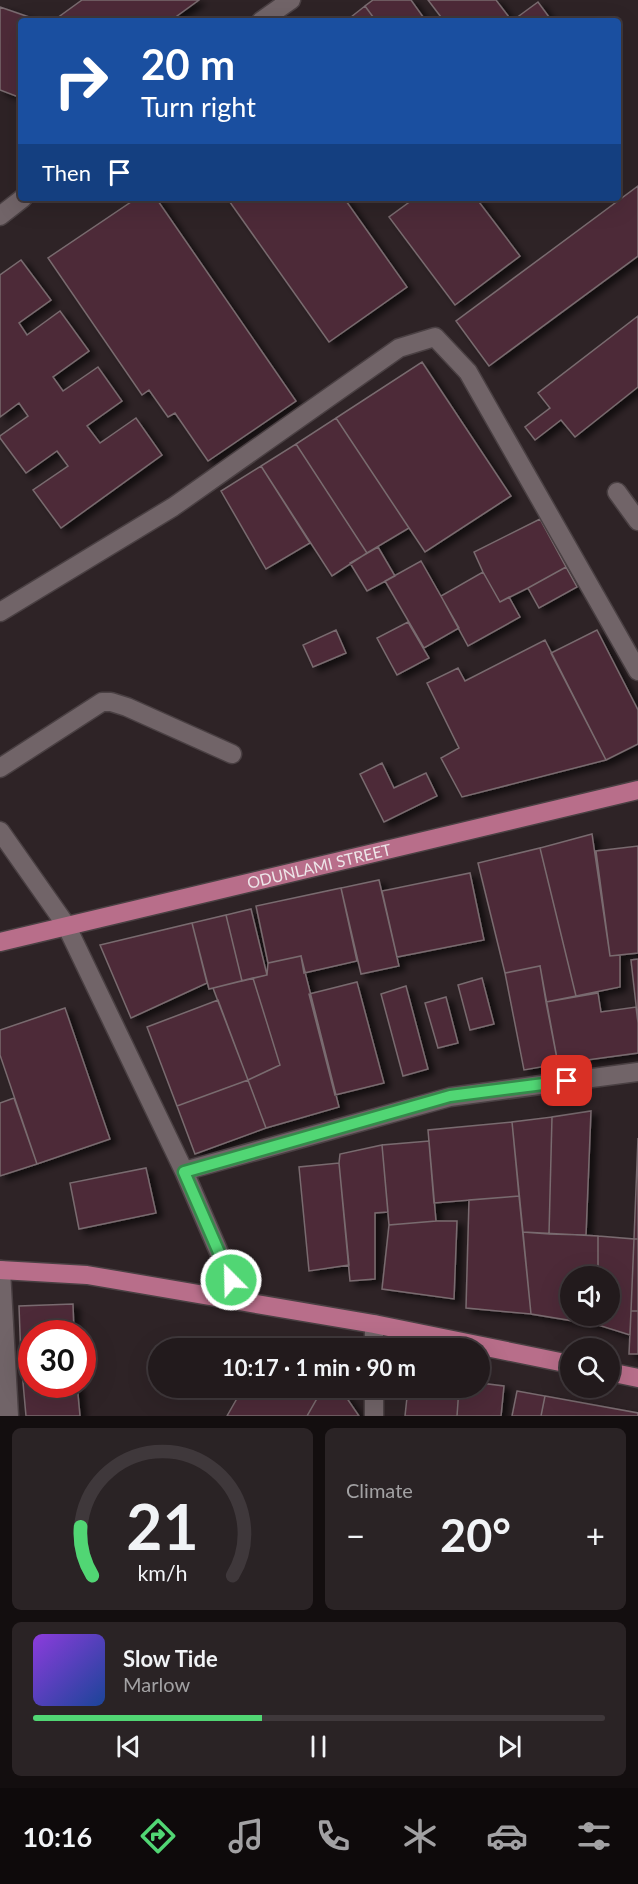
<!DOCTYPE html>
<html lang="en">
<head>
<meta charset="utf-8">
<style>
	:root { --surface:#221a1c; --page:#2a2325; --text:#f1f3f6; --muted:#a2a1a3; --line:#3f383b; --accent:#51d674 }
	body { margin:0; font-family:Lato,sans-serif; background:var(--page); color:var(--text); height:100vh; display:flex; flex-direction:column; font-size:22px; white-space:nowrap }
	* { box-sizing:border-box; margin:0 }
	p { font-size:20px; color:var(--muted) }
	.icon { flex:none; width:33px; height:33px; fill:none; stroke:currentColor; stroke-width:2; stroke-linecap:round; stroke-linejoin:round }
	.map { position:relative; height:1416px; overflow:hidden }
	.sheet { display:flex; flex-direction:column; gap:12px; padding:12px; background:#130e0f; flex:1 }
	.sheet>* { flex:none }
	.top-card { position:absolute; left:18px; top:18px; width:603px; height:183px; border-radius:6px; box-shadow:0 6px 24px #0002,0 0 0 2px var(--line); background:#1a4fa0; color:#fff; overflow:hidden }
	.buttons { position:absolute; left:560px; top:1266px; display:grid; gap:12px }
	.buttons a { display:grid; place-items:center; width:60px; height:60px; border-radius:50%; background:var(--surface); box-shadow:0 6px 24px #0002,0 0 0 2px var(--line); font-size:30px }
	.speed { position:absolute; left:18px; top:1320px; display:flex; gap:12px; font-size:30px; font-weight:700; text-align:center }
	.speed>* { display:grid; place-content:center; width:78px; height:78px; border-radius:50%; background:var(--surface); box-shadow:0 6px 24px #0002,0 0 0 2px var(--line); line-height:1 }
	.speed .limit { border:9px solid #d22; background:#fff; color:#111 }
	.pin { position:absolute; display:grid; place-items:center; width:51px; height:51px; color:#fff; margin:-26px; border-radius:12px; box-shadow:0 3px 9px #0006 }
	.me { position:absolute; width:66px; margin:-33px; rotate:337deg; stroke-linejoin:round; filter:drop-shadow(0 0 4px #0008) }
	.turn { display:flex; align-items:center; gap:21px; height:126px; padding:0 24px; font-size:27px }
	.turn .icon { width:78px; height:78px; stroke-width:2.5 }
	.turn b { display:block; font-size:42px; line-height:51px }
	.then { display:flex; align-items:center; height:57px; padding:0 24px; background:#0003; gap:12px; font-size:22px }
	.big { font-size:45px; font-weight:700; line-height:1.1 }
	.sheet .widget { flex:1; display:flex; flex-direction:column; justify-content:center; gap:9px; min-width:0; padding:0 21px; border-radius:9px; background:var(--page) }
	.sheet .dial { align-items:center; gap:0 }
	.dial svg { height:156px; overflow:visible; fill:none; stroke:var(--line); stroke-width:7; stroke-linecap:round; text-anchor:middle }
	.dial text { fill:var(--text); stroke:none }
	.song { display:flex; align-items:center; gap:18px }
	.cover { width:72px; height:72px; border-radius:9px; background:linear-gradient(135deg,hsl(270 70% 55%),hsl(220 70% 35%)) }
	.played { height:6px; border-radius:3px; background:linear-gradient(90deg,var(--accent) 40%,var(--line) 40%) }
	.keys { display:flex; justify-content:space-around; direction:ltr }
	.heat { display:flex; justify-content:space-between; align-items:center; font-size:33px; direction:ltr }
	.sheet .tiles { flex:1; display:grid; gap:12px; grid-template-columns:1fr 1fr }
	.widget:last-child { grid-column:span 2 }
	.trip { position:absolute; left:148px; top:1338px; width:342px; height:60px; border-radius:30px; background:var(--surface); box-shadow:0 6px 24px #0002,0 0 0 2px var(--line); font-weight:700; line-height:60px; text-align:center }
	.dock { display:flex; height:96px; justify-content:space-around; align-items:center; background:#0e0a0b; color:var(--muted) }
	.dock .icon { width:42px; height:42px }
	.dock .on { color:var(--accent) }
	.dock b { font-size:27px; color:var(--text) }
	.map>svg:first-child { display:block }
	.building { fill:#4d2b37; stroke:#796b6f; stroke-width:1.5; filter:url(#shadow) }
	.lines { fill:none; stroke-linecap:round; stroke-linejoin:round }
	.minor-casing { stroke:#4a4043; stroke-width:21 }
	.major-casing { stroke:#4a4043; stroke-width:21 }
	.minor { stroke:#716468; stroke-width:18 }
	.major { stroke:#b86e8a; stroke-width:18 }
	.route-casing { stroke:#358b4b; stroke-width:15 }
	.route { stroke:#51d674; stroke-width:10 }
	.labels { text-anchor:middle; stroke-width:6; stroke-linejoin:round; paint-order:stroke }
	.street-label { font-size:16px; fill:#ede5e8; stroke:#2e2326 }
</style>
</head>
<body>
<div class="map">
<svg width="638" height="1416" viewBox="0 0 638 1416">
	<defs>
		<filter id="shadow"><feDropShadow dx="6" dy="4" stdDeviation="3" flood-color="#0009"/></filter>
	</defs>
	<rect width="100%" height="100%" fill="#2e2326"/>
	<path class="building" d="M82,0H199L170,21H53Z
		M373,0H411L426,21H376L365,6Z
		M428,0H496L512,21L538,2L552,21H444Z
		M365,6L376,21H346Z
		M0,7L29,17L27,21H21V98L0,90Z
		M638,186V256L489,366L456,321Z
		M137,198H156L296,401L208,461L175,413L168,417L149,390L142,395L48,258Z
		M227,198H344L407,287L329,342Z
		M415,198H476L520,256L455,305L389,217Z
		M21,260L51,300L19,323L27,335L60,311L89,351L53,377L63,391L98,367L122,401L87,426L100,443L136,418L162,455L61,528L33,490L68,466L57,451L26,473L0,438V436L28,416L19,403L0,417V275Z
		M638,316V387L575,437L561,420L535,440L525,427L550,408L538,393Z
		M422,362L511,496L425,552L336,418Z
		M336,418L409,528L367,553L296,444Z
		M296,444L367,553L332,576L261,466Z
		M261,466L310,543L266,569L221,491Z
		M540,519L566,567L528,588L500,602L483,572L474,552Z
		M378,547L395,576L367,591L350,563Z
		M421,561L459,628L424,648L385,581Z
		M566,567L577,587L539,608L528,588Z
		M483,572L500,602L509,597L520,617L468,646L441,596Z
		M408,622L429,658L397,675L377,638Z
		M336,630L346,653L313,667L303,645Z
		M597,630L638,710V744L606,760L551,653Z
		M545,640L606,760L462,797L441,758L459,748L427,683L458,668L465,681Z
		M382,763L394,788L426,773L437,796L384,822L360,774Z
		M592,834L610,956L620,955V987L576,996L540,848Z
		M638,846V953L610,956L596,851Z
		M540,848L576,996L546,1002L540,966L505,973L478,863Z
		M470,873L484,940L397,957L382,891Z
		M379,880L399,966L361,974L341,888Z
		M341,888L357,961L304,973L301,956L268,963L256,906Z
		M251,909L267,975L242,981L226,915Z
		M226,915L242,981L209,989L192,923Z
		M192,923L207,983L131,1018L100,945Z
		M301,956L339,1107L266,1128L248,1080L280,1065L253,978L267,975L268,963Z
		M638,959V1023L631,960Z
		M540,966L558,1064L524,1070L505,973Z
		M253,978L280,1065L248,1080L213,988Z
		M482,978L494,1024L470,1030L458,985Z
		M357,982L384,1083L335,1095L309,994Z
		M406,986L428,1069L403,1076L381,994Z
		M598,993L601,1012L636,1007L638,1023V1053L558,1064L546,1002Z
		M446,997L458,1043L438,1048L425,1003Z
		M218,1000L248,1080L177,1106L147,1027Z
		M65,1008L110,1139L37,1164L0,1055V1030Z
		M248,1080L266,1128L195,1154L177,1106Z
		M14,1098L37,1164L0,1176V1103Z
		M591,1111L586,1235L549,1234L552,1117Z
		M552,1117L549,1234L523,1232L512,1122Z
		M512,1122L519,1196L434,1203L428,1130Z
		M638,1138V1239H634Z
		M429,1141L436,1221L389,1225L382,1145Z
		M382,1145L388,1212L375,1213V1279L350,1281L339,1163L340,1154Z
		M339,1163L349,1265L309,1271L299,1167Z
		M146,1168L156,1213L79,1229L70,1183Z
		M519,1196L531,1314L466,1308L469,1200Z
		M436,1221H457L454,1299L382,1289L389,1225Z
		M523,1232L598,1236V1276H570V1316H598V1325L531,1314Z
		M598,1236L634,1239L630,1335L598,1325V1316H609V1276H598Z
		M634,1239H638V1311H631Z
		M73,1304L74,1334H32V1359L21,1360L19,1306Z
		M631,1311H638V1354H629Z
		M269,1339L286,1348H264Z
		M32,1359V1384H77L80,1416H26L21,1360Z
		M480,1383L504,1386L501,1416H457L459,1388H480Z
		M243,1388H323L307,1416H227Z
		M323,1388H340L359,1416H307Z
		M408,1388H459L457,1416H405Z
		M517,1391L545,1396L541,1416H512Z
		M545,1396L638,1413V1416H541Z"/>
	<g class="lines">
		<defs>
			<path id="minor" d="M261,21L291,0
				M0,216L23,198
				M617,492L638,521
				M0,612L173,507L399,348L435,337L468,372L638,671
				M0,768L102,702H111L127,707L232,754
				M0,831L66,925L184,1171L240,1301
				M184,1171L450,1097L638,1072
				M1,1270L9,1416
				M374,1348V1324
				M374,1416V1388"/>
			<g id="major">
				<path id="s1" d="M0,942L638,790"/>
				<path d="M0,1270L87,1275L374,1324L570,1364"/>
				<path d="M609,1372L638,1378"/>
			</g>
		</defs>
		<use href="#minor" class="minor-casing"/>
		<use href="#major" class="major-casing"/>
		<use href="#minor" class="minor"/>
		<use href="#major" class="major"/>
	</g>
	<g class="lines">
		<defs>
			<path id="route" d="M231,1280L184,1172L450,1096L567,1081"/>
		</defs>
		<use href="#route" class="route-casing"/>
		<use href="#route" class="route"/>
	</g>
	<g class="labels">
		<g class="street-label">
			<text dy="6" stroke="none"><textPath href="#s1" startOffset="328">ODUNLAMI STREET</textPath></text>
		</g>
	</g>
</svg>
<div class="buttons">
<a><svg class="icon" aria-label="sound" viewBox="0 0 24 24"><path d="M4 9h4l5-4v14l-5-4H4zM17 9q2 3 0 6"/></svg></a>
<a><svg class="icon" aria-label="search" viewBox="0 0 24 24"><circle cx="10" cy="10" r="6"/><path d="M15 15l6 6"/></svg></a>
</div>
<div class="speed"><div class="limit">30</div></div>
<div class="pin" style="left:567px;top:1081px;background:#d93025"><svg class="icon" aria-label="arrive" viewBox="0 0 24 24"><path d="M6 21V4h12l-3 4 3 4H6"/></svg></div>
<svg class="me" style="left:231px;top:1280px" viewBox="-20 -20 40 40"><circle r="17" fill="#51d674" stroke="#fff" stroke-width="3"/><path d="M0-11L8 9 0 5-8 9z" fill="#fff"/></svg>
<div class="trip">10:17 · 1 min · 90 m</div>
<div class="top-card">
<div class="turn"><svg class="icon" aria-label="right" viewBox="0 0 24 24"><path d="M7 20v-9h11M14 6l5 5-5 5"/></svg><div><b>20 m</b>Turn right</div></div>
<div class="then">Then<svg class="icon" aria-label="arrive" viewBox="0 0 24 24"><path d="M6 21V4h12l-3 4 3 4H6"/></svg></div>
</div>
</div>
<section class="sheet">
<div class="tiles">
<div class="widget dial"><svg viewBox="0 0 100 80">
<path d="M14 69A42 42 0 1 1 86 69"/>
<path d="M14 69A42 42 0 0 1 8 44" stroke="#51d674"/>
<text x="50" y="56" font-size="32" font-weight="700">21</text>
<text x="50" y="72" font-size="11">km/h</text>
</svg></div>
<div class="widget"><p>Climate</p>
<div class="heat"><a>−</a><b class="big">20°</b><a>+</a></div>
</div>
<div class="widget">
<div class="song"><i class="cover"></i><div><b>Slow Tide</b><p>Marlow</p></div></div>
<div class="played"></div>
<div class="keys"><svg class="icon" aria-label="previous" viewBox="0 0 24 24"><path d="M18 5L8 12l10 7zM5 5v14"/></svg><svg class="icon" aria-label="pause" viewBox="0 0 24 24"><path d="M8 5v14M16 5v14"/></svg><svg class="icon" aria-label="next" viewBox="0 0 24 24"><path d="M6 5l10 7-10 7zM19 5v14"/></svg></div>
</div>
</div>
</section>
<nav class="dock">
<b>10:16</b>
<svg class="icon on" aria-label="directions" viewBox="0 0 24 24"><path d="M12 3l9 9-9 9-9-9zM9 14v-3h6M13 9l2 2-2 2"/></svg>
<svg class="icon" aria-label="music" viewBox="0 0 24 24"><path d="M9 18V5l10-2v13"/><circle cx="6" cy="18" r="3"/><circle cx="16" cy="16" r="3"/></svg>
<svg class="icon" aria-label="phone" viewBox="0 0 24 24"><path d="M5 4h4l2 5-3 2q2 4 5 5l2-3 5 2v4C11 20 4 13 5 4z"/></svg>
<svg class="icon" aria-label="climate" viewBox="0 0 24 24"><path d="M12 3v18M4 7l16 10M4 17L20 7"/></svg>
<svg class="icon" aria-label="car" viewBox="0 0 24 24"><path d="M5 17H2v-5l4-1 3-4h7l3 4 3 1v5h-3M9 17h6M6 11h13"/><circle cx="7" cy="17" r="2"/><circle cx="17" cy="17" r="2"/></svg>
<svg class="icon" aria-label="filters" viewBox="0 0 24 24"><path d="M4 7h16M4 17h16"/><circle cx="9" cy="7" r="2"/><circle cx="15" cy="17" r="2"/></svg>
</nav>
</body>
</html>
